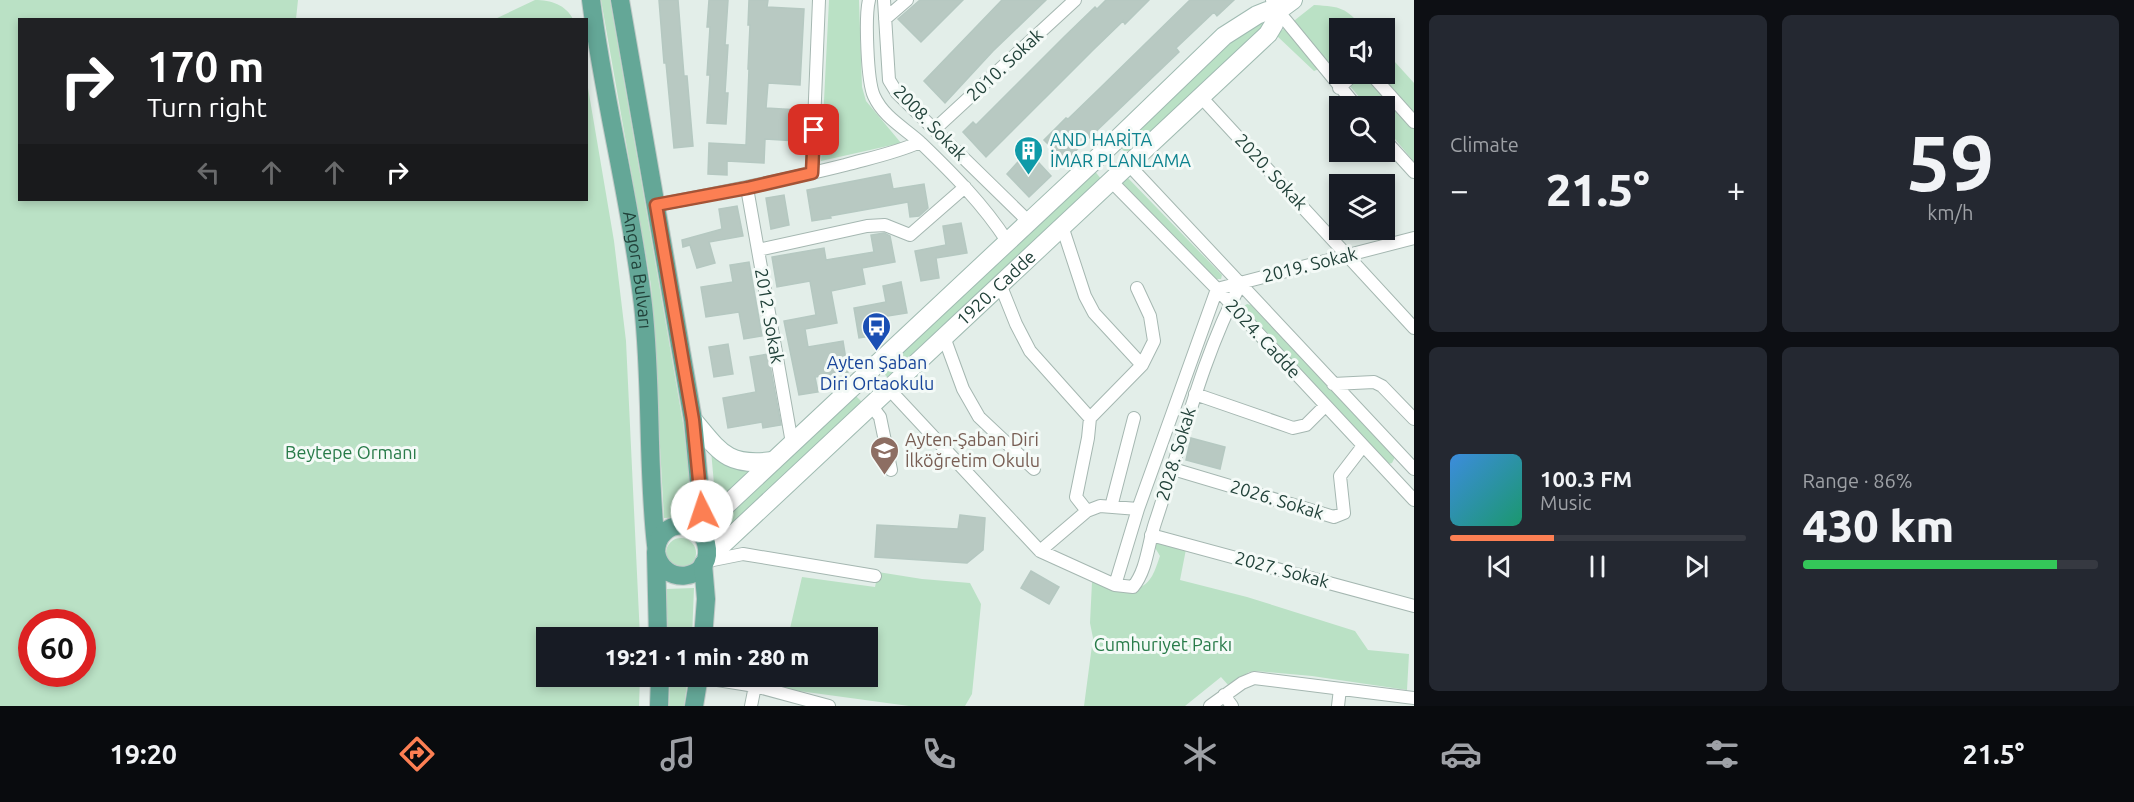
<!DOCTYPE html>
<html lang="en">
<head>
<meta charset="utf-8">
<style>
	:root { --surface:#171b24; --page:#242831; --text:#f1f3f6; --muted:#9ea1a6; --line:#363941; --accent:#fc7f53 }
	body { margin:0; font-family:Ubuntu,sans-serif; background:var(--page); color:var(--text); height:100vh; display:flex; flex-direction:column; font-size:22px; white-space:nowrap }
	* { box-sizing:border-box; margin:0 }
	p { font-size:20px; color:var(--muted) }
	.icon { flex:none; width:33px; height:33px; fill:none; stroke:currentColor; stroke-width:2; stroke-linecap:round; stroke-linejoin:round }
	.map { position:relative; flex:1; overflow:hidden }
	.drawer { display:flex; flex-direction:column; gap:15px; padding:15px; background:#0d0f14; width:720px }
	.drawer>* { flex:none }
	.guide { position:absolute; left:18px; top:18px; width:570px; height:183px; border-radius:0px; box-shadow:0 3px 9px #0003; background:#202124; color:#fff; overflow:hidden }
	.fabs { position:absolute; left:1329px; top:18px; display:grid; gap:12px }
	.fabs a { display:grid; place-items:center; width:66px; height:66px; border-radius:0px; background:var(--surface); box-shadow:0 3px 9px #0003; font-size:30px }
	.speed { position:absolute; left:18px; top:609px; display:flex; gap:12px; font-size:30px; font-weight:700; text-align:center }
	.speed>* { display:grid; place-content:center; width:78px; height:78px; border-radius:50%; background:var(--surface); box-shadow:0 3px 9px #0003; line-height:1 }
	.speed .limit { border:9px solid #d22; background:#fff; color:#111 }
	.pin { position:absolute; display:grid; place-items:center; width:51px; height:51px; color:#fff; margin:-26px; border-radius:12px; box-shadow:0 3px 9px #0006 }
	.me { position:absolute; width:66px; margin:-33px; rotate:356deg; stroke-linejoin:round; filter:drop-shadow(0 0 4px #0008) }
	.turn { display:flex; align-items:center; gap:21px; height:126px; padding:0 30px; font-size:27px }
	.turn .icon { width:78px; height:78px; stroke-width:2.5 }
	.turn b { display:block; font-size:42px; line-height:51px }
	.lanes { display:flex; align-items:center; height:57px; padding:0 30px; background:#0003; justify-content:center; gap:30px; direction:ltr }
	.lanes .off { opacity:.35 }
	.big { font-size:45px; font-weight:800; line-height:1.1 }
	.drawer .widget { flex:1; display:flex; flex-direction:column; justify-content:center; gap:9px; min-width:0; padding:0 21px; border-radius:9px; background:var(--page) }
	.drawer .dial { align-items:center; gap:0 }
	.dial b { font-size:78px; line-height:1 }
	.song { display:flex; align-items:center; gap:18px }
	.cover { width:72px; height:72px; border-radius:9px; background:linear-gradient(135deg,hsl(210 70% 55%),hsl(160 70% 35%)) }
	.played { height:6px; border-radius:3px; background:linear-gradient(90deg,var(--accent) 35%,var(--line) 35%) }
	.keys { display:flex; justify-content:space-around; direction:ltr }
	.heat { display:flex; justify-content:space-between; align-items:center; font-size:33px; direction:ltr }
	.charge { height:9px; border-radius:4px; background:linear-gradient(90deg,#34c759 86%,var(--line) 0) }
	.drawer .tiles { flex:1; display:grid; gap:15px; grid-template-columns:repeat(2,1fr) }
	.trip { position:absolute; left:536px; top:627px; width:342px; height:60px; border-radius:0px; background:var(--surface); box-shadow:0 3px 9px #0003; font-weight:800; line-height:60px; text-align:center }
	.tabs { display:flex; height:96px; justify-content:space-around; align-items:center; background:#090b0e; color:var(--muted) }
	.tabs .icon { width:42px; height:42px }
	.tabs .current { color:var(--accent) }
	.tabs b { font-size:27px; color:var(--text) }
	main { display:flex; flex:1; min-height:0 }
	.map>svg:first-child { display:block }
	.green { fill:#bae1c5; fill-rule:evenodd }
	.building { fill:#b8c9c2; stroke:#b5c8c1; stroke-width:1.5 }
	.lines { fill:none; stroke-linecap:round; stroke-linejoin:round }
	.street-casing { stroke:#a5b7b1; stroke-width:14 }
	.secondary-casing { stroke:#a0bbb2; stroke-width:20 }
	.primary-casing { stroke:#c1cac8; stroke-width:20 }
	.street { stroke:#fff; stroke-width:12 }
	.secondary { stroke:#fff; stroke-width:18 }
	.primary { stroke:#64a797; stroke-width:18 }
	.route-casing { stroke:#a45336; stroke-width:15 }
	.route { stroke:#fc7f53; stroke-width:10 }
	.labels { text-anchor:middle; stroke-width:6; stroke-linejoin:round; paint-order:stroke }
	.street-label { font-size:18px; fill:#214139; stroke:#f4faf7 }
	.culture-label { font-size:18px; fill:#0d838f; stroke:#f4faf7; text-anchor:start }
	.transit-label { font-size:18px; fill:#164399; stroke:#f4faf7 }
	.education-label { font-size:18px; fill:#785e54; stroke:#f4faf7; text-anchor:start }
	.park-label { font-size:18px; fill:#287b49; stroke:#f4faf7 }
</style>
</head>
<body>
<main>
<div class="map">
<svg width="1414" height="706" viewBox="0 0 1414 706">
	<rect width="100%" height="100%" fill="#e3eee9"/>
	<path class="green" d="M0,0H298L296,19L20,20V200H586L587,82L614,241L626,341L640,637L546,638V676L640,677L639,706H0ZM32,622H82V674H32Z
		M535,0C551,0 566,5 573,19H495Z
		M601,0H610L683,423L694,517L664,518L651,285Z
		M829,0H859L862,87L866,101L901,143L821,161Z
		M1314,5C1342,7 1344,7 1364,28H1340V74H1384L1385,51L1414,83V162L1385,127L1384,106H1367L1331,64L1314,71L1276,35Z
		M1266,16L1264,26L1131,151H1124L1120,147L1222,45Z
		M1094,170L1101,179L887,377L881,370Z
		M1126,176L1222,275L1221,279H1216L1121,182Z
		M1247,304L1251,305L1395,457L1392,463L1388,464L1244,310V306Z
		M854,394L863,403L720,540L718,523Z
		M711,450L755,468L716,507Z
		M1162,531L1188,539L1180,580L1247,597L1355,631L1368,650L1409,654L1407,690L1312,676L1256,671L1249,672L1229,686L1221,677L1185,706H1084L1093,638L1090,623L1092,582L1085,577L1088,568L1097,570L1136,589C1152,584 1155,570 1160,556L1154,546L1158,533Z
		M666 553a15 15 0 1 1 30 0a15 15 0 1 1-30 0Z
		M878,572L922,579L970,583L981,604L972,694L965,706H909L777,688L779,677L867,676V638L788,637L802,577L875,587Z
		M694,588L692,637H668L666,589Z
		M670,677H688L684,706H669Z"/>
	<path class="building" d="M659,0H678L684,76H687L693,146L674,148L666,63H664Z
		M709,0H728L725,45H728L725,93H728L726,124L707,123L710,75H707L710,27H707Z
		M749,0H768L767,7L804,9L800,85L768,83L766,108L799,110L797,141L765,139L764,163L727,161V175L708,174L709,143L746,145L749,69H748L750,25H748Z
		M920,0H963L921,42L898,19Z
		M1002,0H1046L993,51L945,103L924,81Z
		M1106,0H1149L1125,24L1123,21L1093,50L986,157L963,132L973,122L976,125L1064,37L1095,7L1097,9Z
		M1190,0H1234L1217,16L1214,12L1176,48L1179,52L1065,161L1044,140L1066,118L1068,119L1099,89Z
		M1028,151L1051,176L1029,197L1007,174Z
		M890,174L893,189L924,184L928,208L919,216L910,217L908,202L830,216L831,218L812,221L807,190Z
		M784,195L789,225L771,229L766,198Z
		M737,206L743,236L709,242L715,263L697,268L690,245L683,247L682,240L722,229L719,209Z
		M961,223L967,253L936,258L939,278L921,281L915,251L946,245L943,226Z
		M884,233L890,236L895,262L862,268L865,284L831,291L837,323L805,329L808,347L843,341L848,372L815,377L818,392L799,395L784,321L816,315L810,281L777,287L772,257L824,248L826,260L874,252L871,235Z
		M749,262L762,336L744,339L739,312L706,317L701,287L733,282L730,265Z
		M901,282L907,313L875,318L878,335L859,338L854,308L886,302L883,286Z
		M728,344L733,374L714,377L709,347Z
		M768,354L781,425L763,428L762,422L728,428L723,398L756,392L750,357Z
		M1191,438L1225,447L1220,469L1186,460Z
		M960,515L985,518L983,550L967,563L875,557L877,525L958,529Z
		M1031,571L1059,587L1049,604L1021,588Z"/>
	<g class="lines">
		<defs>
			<path id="street" d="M869,0C865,16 867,81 874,96C884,118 905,128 922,144C953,174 983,204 1007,241
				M884,0L889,80L897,93L1028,221
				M1272,0L1278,11L1356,106
				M885,19L907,0
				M1371,74L1414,122
				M1339,88L1354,74
				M1201,97L1414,328
				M935,129L1075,0
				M1384,139L1414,172
				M1128,164L1414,469
				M812,173L819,0
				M1110,180L1217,289L1414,500
				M747,188L792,443
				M656,205C719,193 782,181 845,165C870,158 896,153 920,142
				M1062,226L1085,296L1094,313L1142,365
				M758,250L867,226L885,225L910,235L965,187
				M1000,284L1016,324L1030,351L1090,418
				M944,337L963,389L979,417L1034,469
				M1333,384L1374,382L1382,386L1414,419
				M888,388L1040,551
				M1195,394L1293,428L1306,425L1325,406
				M871,405L880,417L891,470
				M1173,469L1334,517L1344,513L1340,476L1363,446
				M1111,507L1134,418
				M1138,509L1100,506L1087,511L1040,551L1115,585L1133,587C1147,570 1148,544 1155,523C1182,443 1201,359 1241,283
				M1087,511L1076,497L1088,438L1090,418L1142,365L1154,341L1150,316L1137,288
				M1151,535L1414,606
				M708,561L743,554L875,576
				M1115,585L1138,509L1217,289L1414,238
				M699,677L755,686L829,706
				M1224,695L1232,706
				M751,706L755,686
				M1210,706L1242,683L1254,678L1414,698
				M1338,706L1340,689"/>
			<g id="secondary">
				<path d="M693,420C720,452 727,467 773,461"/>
				<path d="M701,534L719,512L1111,145L1224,36L1257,15L1267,11H1278L1293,0"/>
				<path id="s1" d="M705,561L1268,34L1274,24L1278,11"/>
			</g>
			<g id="primary">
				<path id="s2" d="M591,0C604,102 631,202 643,305C652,385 647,465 656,545"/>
				<path d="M620,0L693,420L701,503L698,531"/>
				<path d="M656,552C662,587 710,581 707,549C704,516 657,518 656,552L658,638"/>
				<path d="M703,638L706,599L703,564"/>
				<path d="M659,706L660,676"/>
				<path d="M694,706L699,676"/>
			</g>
		</defs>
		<use href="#street" class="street-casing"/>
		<use href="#secondary" class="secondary-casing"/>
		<use href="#primary" class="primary-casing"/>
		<use href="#street" class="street"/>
		<use href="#secondary" class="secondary"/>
		<use href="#primary" class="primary"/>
	</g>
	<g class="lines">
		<defs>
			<path id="route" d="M702,511L693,420L656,205L747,188L812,173L814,130"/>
		</defs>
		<use href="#route" class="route-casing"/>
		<use href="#route" class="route"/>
	</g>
	<defs>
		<symbol id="building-pin" viewBox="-11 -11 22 30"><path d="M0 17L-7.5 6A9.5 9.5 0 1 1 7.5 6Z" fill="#0f9aa8" stroke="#f4faf7"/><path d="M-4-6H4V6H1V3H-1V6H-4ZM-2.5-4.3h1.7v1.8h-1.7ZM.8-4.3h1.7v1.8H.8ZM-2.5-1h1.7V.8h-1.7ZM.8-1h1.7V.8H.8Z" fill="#fff"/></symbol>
		<symbol id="bus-pin" viewBox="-11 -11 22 30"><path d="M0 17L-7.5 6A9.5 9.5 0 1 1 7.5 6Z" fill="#1a4fb4" stroke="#f4faf7"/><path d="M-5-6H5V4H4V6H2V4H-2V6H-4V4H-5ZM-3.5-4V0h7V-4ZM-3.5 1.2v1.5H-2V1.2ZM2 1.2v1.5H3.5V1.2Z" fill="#fff"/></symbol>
		<symbol id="school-pin" viewBox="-11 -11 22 30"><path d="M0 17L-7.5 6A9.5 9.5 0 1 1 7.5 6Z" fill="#8d6e63" stroke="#f4faf7"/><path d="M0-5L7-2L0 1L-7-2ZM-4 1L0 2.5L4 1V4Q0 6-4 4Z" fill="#fff"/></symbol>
	</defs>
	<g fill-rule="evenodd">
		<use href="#building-pin" x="1012" y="134" width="33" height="45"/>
		<use href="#bus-pin" x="860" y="310" width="33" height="45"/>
		<use href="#school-pin" x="868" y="434" width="33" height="45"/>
	</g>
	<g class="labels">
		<g class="street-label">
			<text transform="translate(1005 65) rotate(-43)" y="6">2010. Sokak</text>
			<text transform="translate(930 123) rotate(46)" y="6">2008. Sokak</text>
			<text transform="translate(1271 172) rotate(47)" y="6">2020. Sokak</text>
			<text transform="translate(1310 265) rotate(-14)" y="6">2019. Sokak</text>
			<text dy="6" stroke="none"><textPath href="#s2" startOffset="274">Angora Bulvarı</textPath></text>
			<text dy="6" stroke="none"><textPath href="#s1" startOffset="399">1920. Cadde</textPath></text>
			<text transform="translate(769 316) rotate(80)" y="6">2012. Sokak</text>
			<text transform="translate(1263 339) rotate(47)" y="6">2024. Cadde</text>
			<text transform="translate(1176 454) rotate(-73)" y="6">2028. Sokak</text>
			<text transform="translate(1277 500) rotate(17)" y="6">2026. Sokak</text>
			<text transform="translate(1282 570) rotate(15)" y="6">2027. Sokak</text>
		</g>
		<g class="culture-label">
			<text x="1050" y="146">AND HARİTA<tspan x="1050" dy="21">İMAR PLANLAMA</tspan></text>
		</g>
		<g class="transit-label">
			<text x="877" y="369">Ayten Şaban<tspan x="877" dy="21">Diri Ortaokulu</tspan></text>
		</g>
		<g class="education-label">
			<text x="905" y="446">Ayten-Şaban Diri<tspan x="905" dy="21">İlköğretim Okulu</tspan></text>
		</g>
		<g class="park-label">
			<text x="351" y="459">Beytepe Ormanı</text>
			<text x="1163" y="651">Cumhuriyet Parkı</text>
		</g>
	</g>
</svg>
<div class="fabs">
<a><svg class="icon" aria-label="sound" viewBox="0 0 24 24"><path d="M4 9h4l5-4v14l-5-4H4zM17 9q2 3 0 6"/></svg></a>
<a><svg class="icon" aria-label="search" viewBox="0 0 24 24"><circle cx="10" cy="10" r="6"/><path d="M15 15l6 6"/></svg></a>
<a><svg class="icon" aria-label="layers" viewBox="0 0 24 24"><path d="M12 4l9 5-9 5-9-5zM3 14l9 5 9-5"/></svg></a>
</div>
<div class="speed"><div class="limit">60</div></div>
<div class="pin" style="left:814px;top:130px;background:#d93025"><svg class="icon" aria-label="arrive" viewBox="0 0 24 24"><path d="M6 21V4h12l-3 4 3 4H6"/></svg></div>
<svg class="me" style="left:702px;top:511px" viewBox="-20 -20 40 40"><circle r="19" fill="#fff"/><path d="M0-13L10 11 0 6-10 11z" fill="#fc7f53"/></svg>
<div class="trip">19:21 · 1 min · 280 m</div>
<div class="guide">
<div class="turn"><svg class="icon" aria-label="right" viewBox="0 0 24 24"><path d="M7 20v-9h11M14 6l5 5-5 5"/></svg><div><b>170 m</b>Turn right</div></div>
<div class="lanes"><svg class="icon off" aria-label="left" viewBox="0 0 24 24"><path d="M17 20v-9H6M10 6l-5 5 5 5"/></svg><svg class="icon off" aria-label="ahead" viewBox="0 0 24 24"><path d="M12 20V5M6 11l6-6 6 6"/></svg><svg class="icon off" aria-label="ahead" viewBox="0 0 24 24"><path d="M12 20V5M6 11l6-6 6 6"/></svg><svg class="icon" aria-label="right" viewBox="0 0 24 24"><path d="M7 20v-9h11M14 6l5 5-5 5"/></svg></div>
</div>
</div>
<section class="drawer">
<div class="tiles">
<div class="widget"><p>Climate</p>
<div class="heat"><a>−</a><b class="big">21.5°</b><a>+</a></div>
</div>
<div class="widget dial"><b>59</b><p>km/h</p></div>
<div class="widget">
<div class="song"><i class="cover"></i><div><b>100.3 FM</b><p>Music</p></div></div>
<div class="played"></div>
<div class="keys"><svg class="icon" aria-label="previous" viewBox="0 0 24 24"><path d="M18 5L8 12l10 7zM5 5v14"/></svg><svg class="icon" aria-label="pause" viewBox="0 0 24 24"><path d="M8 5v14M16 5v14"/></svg><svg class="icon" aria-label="next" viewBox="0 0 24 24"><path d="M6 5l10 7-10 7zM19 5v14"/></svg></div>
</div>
<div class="widget"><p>Range · 86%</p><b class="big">430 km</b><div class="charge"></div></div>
</div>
</section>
</main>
<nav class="tabs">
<b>19:20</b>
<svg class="icon current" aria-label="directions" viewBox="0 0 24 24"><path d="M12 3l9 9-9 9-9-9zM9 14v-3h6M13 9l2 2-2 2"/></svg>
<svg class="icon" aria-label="music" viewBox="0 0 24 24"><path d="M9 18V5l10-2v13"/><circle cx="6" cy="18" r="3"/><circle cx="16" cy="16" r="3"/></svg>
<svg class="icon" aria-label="phone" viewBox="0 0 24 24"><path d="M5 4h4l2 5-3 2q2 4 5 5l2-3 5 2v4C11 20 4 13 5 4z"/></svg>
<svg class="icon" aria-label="climate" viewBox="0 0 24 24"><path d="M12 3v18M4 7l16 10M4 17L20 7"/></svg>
<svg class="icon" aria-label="car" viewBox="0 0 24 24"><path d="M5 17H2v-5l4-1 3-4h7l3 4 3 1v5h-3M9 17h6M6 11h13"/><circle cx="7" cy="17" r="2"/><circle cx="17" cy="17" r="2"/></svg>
<svg class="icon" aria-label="filters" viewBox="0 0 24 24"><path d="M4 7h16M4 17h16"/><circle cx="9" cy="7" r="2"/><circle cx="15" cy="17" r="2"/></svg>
<b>21.5°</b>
</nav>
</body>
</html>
